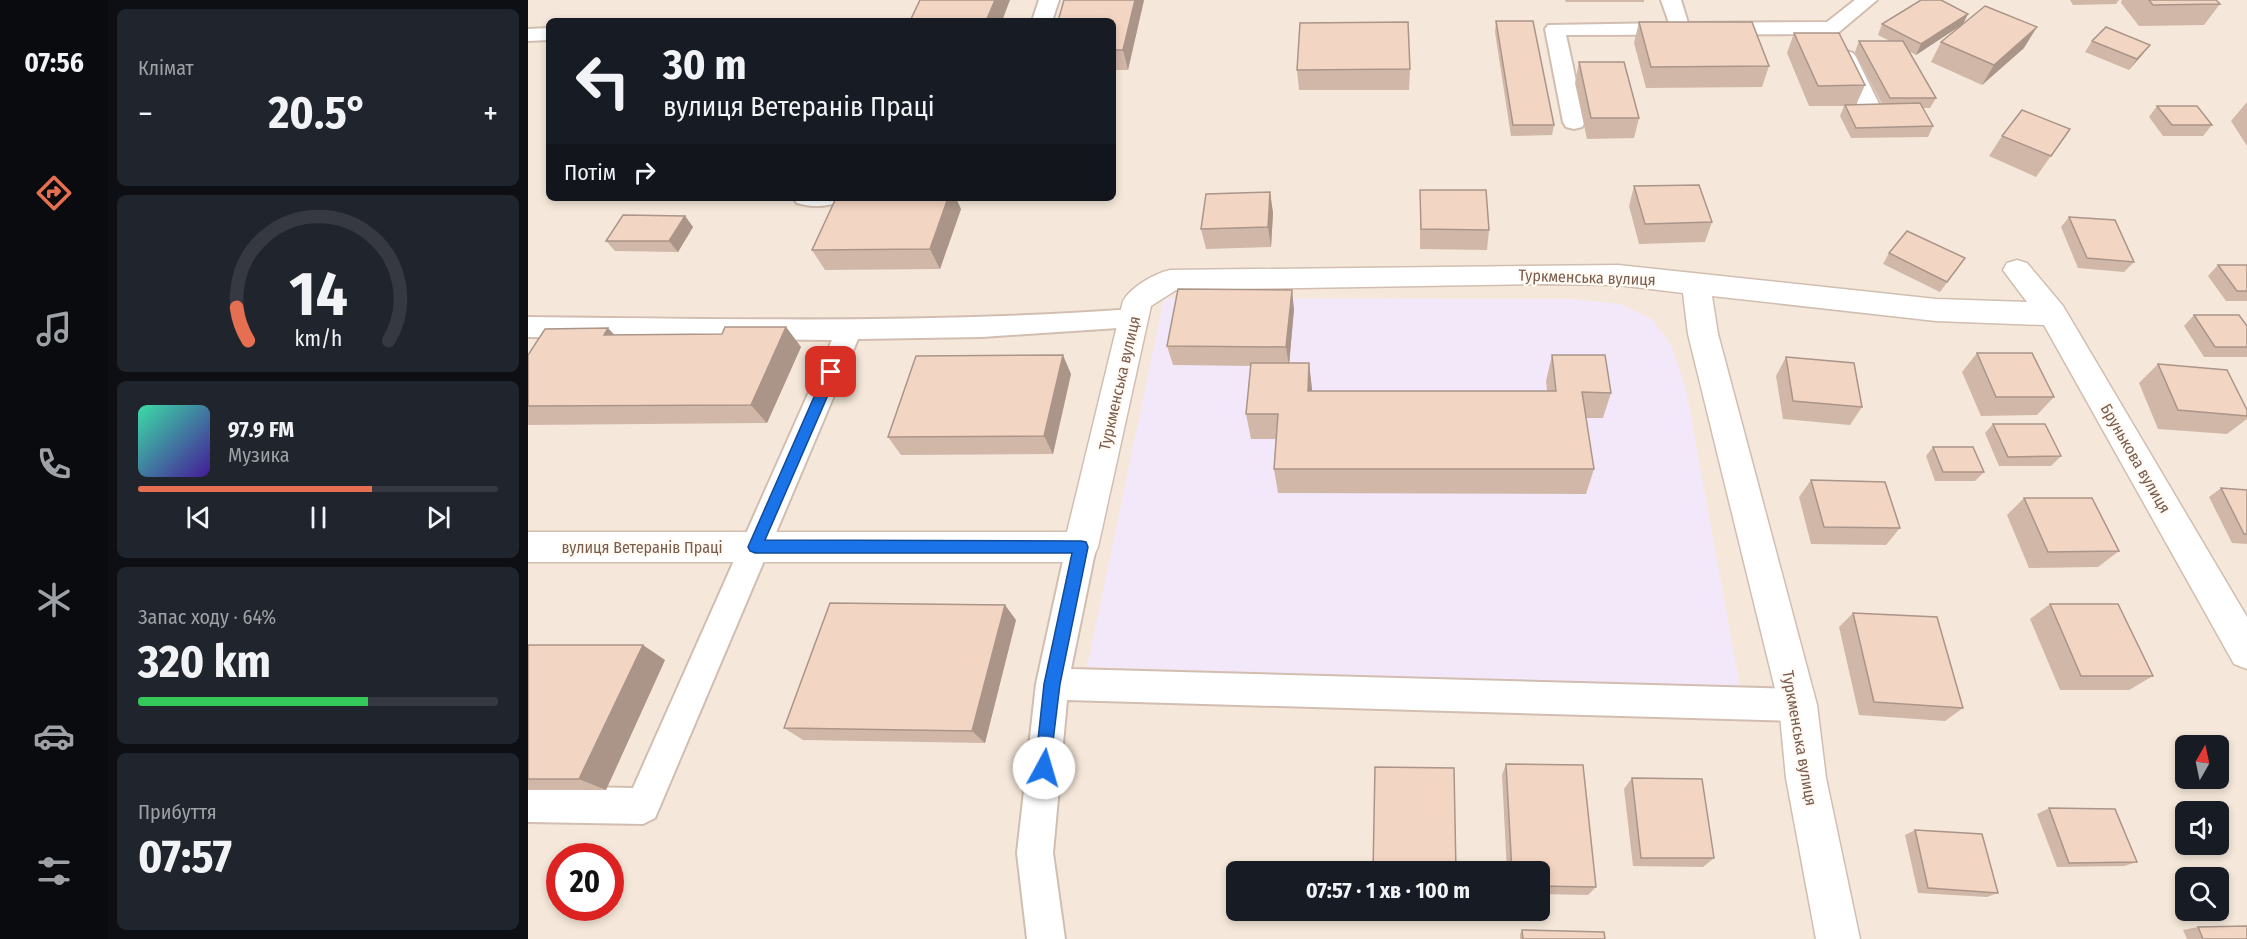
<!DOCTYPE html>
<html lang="uk">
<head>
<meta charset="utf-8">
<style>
	:root { --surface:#171b24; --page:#20242c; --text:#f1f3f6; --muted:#9ea1a6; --line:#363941; --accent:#e76f51 }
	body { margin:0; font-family:"Fira Sans Condensed",sans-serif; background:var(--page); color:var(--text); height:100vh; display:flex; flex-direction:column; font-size:22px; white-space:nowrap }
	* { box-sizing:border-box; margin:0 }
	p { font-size:20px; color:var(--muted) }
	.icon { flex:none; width:33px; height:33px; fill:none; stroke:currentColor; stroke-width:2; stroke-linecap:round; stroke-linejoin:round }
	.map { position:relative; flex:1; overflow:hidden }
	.sheet { display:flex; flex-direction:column; gap:9px; padding:9px; background:#0d0f14; width:420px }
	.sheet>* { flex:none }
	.top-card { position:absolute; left:18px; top:18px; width:570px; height:183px; border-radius:9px; box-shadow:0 3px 9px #0003; background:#171b24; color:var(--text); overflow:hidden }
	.needle { width:39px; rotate:9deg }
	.fabs { position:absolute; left:1647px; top:735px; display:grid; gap:12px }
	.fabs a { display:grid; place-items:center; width:54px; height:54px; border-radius:9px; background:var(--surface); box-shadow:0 3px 9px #0003; font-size:30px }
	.speed { position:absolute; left:18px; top:843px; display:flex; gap:12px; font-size:30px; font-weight:700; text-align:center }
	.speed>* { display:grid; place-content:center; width:78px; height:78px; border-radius:50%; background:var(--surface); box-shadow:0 3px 9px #0003; line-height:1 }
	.speed .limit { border:9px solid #d22; background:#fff; color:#111 }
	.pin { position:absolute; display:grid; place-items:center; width:51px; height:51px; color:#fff; margin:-26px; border-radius:12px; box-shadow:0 3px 9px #0006 }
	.me { position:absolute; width:66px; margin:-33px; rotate:6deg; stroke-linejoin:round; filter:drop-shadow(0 0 4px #0008) }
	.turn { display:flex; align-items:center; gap:21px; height:126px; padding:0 18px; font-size:27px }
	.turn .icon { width:78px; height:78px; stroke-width:2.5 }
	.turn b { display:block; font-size:42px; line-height:51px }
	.then { display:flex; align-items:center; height:57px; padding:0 18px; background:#0003; gap:12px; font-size:22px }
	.big { font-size:45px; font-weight:700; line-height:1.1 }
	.sheet .widget { flex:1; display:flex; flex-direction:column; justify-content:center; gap:9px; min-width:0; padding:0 21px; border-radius:9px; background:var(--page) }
	.sheet .dial { align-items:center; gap:0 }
	.dial svg { height:156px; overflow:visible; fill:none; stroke:var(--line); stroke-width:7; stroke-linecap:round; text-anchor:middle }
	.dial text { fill:var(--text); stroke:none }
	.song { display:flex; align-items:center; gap:18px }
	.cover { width:72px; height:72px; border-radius:9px; background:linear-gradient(135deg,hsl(160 70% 55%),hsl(260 70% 35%)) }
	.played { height:6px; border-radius:3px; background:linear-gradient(90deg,var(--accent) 65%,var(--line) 65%) }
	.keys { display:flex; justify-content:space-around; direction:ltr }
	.heat { display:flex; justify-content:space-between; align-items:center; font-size:33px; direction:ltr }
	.charge { height:9px; border-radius:4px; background:linear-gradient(90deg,#34c759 64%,var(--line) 0) }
	.trip { position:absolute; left:698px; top:861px; width:324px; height:60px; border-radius:9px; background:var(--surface); box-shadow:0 3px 9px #0003; font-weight:700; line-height:60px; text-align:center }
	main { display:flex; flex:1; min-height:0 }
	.tabs { display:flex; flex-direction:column; width:108px; justify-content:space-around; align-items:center; background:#090b0e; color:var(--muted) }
	.tabs .icon { width:42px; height:42px }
	.tabs .current { color:var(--accent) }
	.tabs b { font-size:27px; color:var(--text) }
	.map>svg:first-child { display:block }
	.residential { fill:#f5e8da; fill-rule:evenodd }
	.education { fill:#f3e8fa }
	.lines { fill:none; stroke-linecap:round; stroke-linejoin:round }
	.service-casing { stroke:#d1beb0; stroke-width:4 }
	.minor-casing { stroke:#d1beb0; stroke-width:3 }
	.service { fill:#fff; fill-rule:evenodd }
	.minor { fill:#fff; fill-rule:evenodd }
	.wall { fill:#d1b7a8 }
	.shaded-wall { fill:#aa9588 }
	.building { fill:#f3d5c3; stroke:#aa9588; stroke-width:1.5 }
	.route { fill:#1a73e8; stroke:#114b97; stroke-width:1.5 }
	.labels { text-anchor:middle; stroke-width:4.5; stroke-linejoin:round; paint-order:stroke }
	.street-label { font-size:16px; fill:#7a5c4d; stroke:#fffaf3 }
</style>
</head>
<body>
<main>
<nav class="tabs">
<b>07:56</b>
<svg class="icon current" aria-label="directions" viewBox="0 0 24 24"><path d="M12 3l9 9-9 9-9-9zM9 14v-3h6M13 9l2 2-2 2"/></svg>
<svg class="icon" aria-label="music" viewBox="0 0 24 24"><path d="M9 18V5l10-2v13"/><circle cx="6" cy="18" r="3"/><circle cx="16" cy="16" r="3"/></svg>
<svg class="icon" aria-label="phone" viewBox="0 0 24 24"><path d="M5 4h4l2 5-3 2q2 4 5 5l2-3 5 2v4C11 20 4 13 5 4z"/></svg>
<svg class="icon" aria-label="climate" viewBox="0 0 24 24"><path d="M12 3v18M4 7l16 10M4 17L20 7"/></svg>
<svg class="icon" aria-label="car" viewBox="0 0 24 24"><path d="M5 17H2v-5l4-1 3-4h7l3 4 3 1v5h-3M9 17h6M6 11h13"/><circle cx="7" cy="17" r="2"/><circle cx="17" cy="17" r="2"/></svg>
<svg class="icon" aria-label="filters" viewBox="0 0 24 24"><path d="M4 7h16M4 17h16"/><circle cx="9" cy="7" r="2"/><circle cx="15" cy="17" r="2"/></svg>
</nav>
<section class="sheet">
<div class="widget"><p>Клімат</p>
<div class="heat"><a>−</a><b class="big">20.5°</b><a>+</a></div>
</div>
<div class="widget dial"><svg viewBox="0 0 100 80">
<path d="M14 69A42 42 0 1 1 86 69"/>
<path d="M14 69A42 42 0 0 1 8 52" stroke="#e76f51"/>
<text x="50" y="56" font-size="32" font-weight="700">14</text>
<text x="50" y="72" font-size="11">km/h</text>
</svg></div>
<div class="widget">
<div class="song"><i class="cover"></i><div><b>97.9 FM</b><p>Музика</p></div></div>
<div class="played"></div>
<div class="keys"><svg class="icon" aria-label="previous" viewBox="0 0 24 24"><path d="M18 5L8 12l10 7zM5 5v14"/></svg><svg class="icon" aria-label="pause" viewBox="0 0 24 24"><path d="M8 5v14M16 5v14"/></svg><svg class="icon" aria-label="next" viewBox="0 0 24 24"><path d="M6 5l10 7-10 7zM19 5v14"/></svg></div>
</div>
<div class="widget"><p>Запас ходу · 64%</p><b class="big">320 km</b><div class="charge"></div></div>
<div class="widget"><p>Прибуття</p><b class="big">07:57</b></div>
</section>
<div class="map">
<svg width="1719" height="939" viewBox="0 0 1719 939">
	<rect width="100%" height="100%" fill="#fdf6ec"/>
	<path class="residential" d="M0,0H1719V939H0ZM21,21H585V198H21ZM1658,746H1690V778H1658ZM1658,812H1690V844H1658ZM32,856H82V908H32ZM708,872H1011V910H708ZM1658,878H1690V910H1658Z"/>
	<path class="education" d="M636,298L1044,299L1092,304L1124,319L1144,347L1158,389L1212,687L559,667Z"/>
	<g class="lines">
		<defs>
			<path id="service" d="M511,0H531L524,21H504Z
				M1133,0H1153L1160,23L1299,22L1327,0H1349L1311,32L1304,34L1038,35L1057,122L1054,127L1046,129L1038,127L1035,122L1017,29L1020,25L1141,23Z
				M21,28V40L0,41V29Z
				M1318,51L1325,53L1328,57L1352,106L1348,111L1341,113L1334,111L1330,106L1308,57L1311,53Z
				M265,198H312L308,203C296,207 281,207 269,203Z
				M605,309L614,311L618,318L614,325L605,327L454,337L330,339L127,818L115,824L0,822V786L105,788L304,340L0,337V317C202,319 403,324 605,309Z
				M553,534L564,538L568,547L543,669L1270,689L1282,694L1287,705L1282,716L1270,721L539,700L525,853L537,939H499L489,853L508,684L538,547L542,538Z"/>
			<path id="minor" d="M1489,260L1499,263L1535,306L1719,617V669L1706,664L1516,325L1408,321L1184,296L1190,334L1289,705L1298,778L1332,939H1288L1258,778L1251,705L1160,334L1155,293L1090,285L1019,284L648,290L623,306L570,547L565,558L553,562H0V532H539L595,301C604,286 626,274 642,270L1090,265L1408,299L1499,302L1475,270L1479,263Z"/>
		</defs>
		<use href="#service" class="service-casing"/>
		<use href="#minor" class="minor-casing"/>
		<use href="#service" class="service"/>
		<use href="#minor" class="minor"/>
	</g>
	<path class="wall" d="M616,0L600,70H585V21Z
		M1037,0H1116V2H1038Z
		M1542,0H1591L1588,4L1545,5Z
		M1594,0H1688L1692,4L1676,25L1611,26L1593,3Z
		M968,21L1026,125L1024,135L983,136L967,32Z
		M1111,22L1241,66L1234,87L1118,88L1106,43Z
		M1354,24H1435L1496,48L1454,85L1403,62L1413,42L1435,24L1388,55L1380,51L1408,98L1402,108H1395L1405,126L1400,137L1323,138L1312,116L1316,106H1281L1259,53L1266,33L1337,85L1328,105L1354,104L1327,52L1331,41H1362L1350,35Z
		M1564,41L1614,55L1601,70L1557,52Z
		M1051,62L1111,118L1106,138L1059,139L1047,83Z
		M882,69L881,90H771L769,70Z
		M1719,102V146L1703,121Z
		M1629,106L1684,125L1675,136H1635L1621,117Z
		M1542,129L1508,177L1461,156L1474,136Z
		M1106,186L1184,222L1177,242L1111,244L1101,206Z
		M892,190L961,230L959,250L892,249Z
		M742,192L745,213L743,247L678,249L673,229Z
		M433,209L412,269L297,270L284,250Z
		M157,216L165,227L150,252L87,251L78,241Z
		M1541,217L1606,262L1596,272L1550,268L1533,227Z
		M1361,253L1437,258L1412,292L1355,264Z
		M1690,265H1719V301H1698L1680,276Z
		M766,309L761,363H781L784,391H1019L1018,381L1024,355L1083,393L1075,418H1058L1066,469L1058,494L750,493L746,469L748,439H723L718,414L723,366L645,365L639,346Z
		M1666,315L1719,347V357H1676L1656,326Z
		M258,327L273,347L239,423L0,425V406L86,335L194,334Z
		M1449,353L1526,397L1509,415L1453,416L1434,372Z
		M1258,357L1334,407L1322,425L1255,419L1248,376Z
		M1630,364L1719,410V419L1699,434L1630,429L1611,383Z
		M543,374L525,454L373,455L360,437Z
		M1465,424L1533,456L1523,466H1471L1457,433Z
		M1405,447L1456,472L1447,481H1407L1398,456Z
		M1283,480L1372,528L1358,545L1283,544L1271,497Z
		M1693,488L1719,490V544L1704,543L1681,497Z
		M1496,498L1591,551L1570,567L1501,568L1479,515Z
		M1522,604L1625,676L1601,690H1532L1502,619Z
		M1325,613L1435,708L1417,721L1331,715L1311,627Z
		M488,620L457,743L275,740L256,728Z
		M137,660L78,790H0V779Z
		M978,764L1068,887L1060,895L1011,894V872H979L974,775Z
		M1104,778L1186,858L1175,867L1105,866L1096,789Z
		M1521,808L1609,862L1596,866L1529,867L1509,814Z
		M1387,830L1470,893L1459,897L1390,893L1377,835Z
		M1670,927L1719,939H1659L1655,930Z
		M994,930L1077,939H992V934Z"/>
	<path class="shaded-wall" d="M467,0H482L474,21H458Z
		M607,0H616L600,70L595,50Z
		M1440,14L1435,24L1388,55L1393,44Z
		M1509,27L1496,48L1454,85L1466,65Z
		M1622,45L1614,55L1601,70L1609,59Z
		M742,192L745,213L743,247L740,227Z
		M420,198H428L433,209L412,269L402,249Z
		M157,216L165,227L150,252L141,241Z
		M764,290L766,309L761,366L758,347Z
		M258,327L273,347L239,423L223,405Z
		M80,328L99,348L76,335Z
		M535,355L543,374L525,454L516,436Z
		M781,363L784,389L783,417L780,391Z
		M477,605L488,620L457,743L444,731Z
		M115,645L137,660L78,790L51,779Z"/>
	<path class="building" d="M392,0H467L458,21H382Z
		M536,0H607L595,50H585V21H530Z
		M1393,0H1413L1440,14L1393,44L1354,24Z
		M1621,0H1688L1692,4L1625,5Z
		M1457,6L1509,27L1466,65L1413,42Z
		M968,21H1005L1026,125H985Z
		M880,22L882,69L769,70L772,23Z
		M1111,22H1224L1241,66L1123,67Z
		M1578,27L1622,45L1609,59L1564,41Z
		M1266,33H1311L1337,85L1290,86Z
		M1331,41H1375L1408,98H1362Z
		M1051,62H1096L1111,118H1063Z
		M1392,103L1405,126L1328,128L1317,105Z
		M1629,106H1669L1684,125H1644Z
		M1494,110L1542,129L1523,156L1474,136Z
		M1171,185L1184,222L1117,224L1106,186Z
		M892,190H958L961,230L893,229Z
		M742,192L740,227L673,229L678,194Z
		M308,198H420L402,249L284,250Z
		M95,215L157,216L141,241H78Z
		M1541,217L1587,220L1606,262L1559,258Z
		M1379,231L1437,258L1419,282L1361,253Z
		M1690,265H1719V291H1709Z
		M650,289L764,290L758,347L639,346Z
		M1666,315H1711L1719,326V347H1687Z
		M197,327H258L223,405L0,406V355L17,329L80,328L76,335L194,334Z
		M1449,353H1504L1526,397H1468Z
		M535,355L516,436L360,437L388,356Z
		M1024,355H1077L1083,393L1054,392L1066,469H746L750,414H718L723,363H781L780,391H1028Z
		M1258,357L1326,363L1334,407L1265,401Z
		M1630,364L1699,370L1719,410V416L1650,410Z
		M1465,424H1517L1533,456L1480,457Z
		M1405,447H1445L1456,472H1415Z
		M1283,480L1357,482L1372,528L1296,527Z
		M1693,488L1719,490V534H1716Z
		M1496,498H1564L1591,551L1520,552Z
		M302,603L477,605L444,731L256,728Z
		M1522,604H1590L1625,676H1553Z
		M1325,613L1409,617L1435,708L1346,702Z
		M0,645H115L51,779H0Z
		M978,764L1055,765L1068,887L1011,886V872H984Z
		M847,767L926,768L928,872H845Z
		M1104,778L1174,779L1186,858H1113Z
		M1521,808L1587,809L1609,862L1541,863Z
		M1387,830L1454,834L1470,893L1400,888Z
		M1719,926V939H1675L1670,927Z
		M994,930L1076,932L1077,939H995Z"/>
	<path class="route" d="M303,367L310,372L237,540L553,541L558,542L560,547L532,684L521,774L516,776L510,774L507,768L516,684L544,553H227L222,551L220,547L297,372Z"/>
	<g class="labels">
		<g class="street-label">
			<text transform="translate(1059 277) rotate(2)" y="6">Туркменська вулиця</text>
			<text transform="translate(591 383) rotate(-77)" y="6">Туркменська вулиця</text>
			<text transform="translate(1608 458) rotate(60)" y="6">Брунькова вулиця</text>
			<text x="114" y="553">вулиця Ветеранів Праці</text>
			<text transform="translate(1272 738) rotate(80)" y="6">Туркменська вулиця</text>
		</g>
	</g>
</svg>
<div class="fabs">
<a><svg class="needle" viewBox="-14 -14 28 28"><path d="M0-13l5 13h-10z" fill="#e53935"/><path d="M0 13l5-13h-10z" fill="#9ea1a6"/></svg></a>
<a><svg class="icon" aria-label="sound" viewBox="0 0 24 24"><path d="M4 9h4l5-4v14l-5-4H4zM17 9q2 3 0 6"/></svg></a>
<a><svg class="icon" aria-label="search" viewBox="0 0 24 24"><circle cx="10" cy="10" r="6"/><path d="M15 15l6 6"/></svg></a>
</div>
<div class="speed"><div class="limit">20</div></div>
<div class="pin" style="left:303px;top:372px;background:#d93025"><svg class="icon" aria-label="arrive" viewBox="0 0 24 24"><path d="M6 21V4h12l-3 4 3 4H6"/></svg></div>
<svg class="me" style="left:516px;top:768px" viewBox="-20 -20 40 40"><circle r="19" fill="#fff"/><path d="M0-13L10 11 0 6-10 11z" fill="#1a73e8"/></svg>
<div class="trip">07:57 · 1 хв · 100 m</div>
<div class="top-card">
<div class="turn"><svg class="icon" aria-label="left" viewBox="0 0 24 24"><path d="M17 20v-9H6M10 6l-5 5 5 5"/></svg><div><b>30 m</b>вулиця Ветеранів Праці</div></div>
<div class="then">Потім<svg class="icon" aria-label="right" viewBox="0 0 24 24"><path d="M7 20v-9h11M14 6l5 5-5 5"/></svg></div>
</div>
</div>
</main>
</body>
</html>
